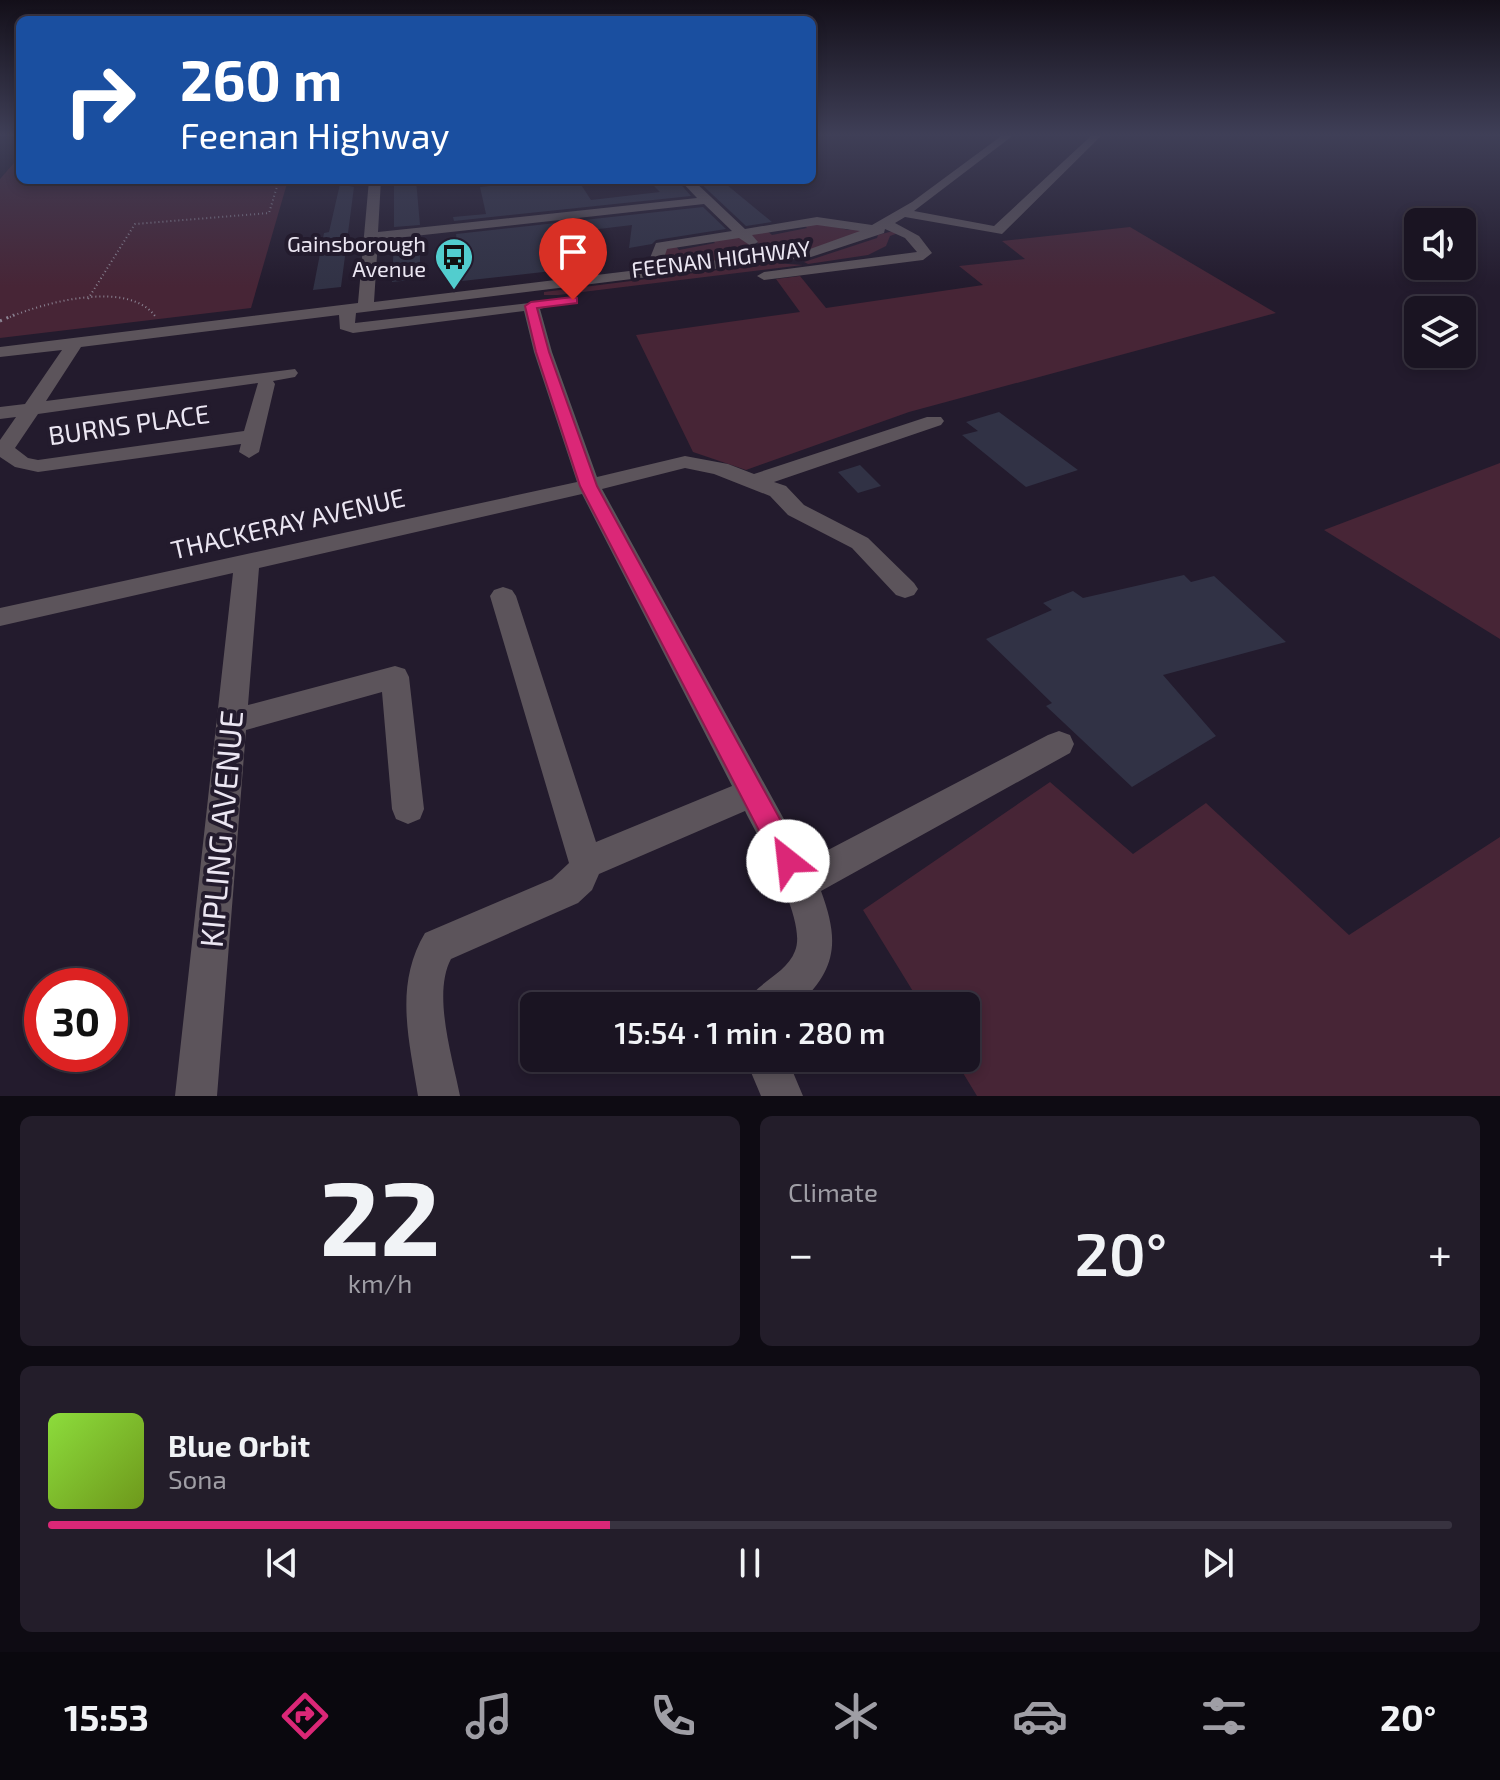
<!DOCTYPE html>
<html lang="en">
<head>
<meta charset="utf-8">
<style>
	:root { --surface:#1a1422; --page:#231d2a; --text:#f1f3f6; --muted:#9f9ea5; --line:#383340; --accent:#db2777 }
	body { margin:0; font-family:"Exo 2",sans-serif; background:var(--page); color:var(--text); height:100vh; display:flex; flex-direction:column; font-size:30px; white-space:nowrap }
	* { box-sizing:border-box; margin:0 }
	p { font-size:26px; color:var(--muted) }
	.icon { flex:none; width:44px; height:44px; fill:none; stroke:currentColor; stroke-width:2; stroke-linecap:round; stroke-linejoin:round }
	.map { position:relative; height:1096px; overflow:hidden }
	.panel { display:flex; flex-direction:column; gap:20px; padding:20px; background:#0e0b13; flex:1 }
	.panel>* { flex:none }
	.top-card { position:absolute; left:16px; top:16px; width:800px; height:168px; border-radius:12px; box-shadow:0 4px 12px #0003,0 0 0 2px var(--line); background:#1a4fa0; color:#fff; overflow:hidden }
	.fabs { position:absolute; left:1404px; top:208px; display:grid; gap:16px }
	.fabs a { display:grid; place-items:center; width:72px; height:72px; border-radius:12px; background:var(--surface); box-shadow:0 4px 12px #0003,0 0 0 2px var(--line); font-size:40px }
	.speed { position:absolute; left:24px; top:968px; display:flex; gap:16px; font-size:40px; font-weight:700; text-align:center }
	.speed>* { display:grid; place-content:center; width:104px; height:104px; border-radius:50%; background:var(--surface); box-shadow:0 4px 12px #0003,0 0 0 2px var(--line); line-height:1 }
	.speed .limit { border:12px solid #d22; background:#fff; color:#111 }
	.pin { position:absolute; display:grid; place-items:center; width:68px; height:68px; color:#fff; margin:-82px -34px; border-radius:50% 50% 50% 0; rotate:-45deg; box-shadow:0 0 8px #0007 }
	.pin .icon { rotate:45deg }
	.me { position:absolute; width:88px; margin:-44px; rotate:331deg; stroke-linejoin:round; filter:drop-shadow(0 0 6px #0008) }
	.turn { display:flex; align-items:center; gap:28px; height:168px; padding:0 32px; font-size:36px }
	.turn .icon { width:104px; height:104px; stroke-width:2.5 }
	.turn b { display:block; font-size:56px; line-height:68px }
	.big { font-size:60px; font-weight:600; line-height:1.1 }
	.panel .widget { flex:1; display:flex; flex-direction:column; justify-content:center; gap:12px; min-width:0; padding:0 28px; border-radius:12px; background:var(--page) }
	.panel .dial { align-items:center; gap:0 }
	.dial b { font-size:104px; line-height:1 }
	.song { display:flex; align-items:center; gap:24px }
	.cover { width:96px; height:96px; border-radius:12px; background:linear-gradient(135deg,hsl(90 70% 55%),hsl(80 70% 35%)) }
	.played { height:8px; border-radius:4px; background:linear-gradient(90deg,var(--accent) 40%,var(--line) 40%) }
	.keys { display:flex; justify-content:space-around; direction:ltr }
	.heat { display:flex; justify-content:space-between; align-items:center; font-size:44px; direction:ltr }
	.panel .tiles { flex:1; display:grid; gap:20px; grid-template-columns:1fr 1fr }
	.widget:last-child { grid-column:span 2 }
	.trip { position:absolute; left:520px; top:992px; width:460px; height:80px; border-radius:12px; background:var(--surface); box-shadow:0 4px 12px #0003,0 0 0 2px var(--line); font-weight:600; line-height:80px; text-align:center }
	.tab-bar { display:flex; height:128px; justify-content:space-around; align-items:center; background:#0a080e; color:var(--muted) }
	.tab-bar .icon { width:56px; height:56px }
	.tab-bar .active { color:var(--accent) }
	.tab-bar b { font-size:36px; color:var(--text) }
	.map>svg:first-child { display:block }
	.green { fill:#472536 }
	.building { fill:#313245 }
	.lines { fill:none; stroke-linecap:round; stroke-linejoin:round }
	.path-far1 { stroke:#8c8594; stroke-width:2; stroke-dasharray:1 3; stroke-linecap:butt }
	.path { stroke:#8c8594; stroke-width:3; stroke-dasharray:2 5; stroke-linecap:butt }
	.minor { fill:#5c545b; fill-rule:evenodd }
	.route { fill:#db2777; stroke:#8e194d; stroke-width:2 }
	.labels { text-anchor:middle; stroke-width:8; stroke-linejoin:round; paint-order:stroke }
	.far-poi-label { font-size:22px; fill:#ebe6f2; stroke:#231b2d; text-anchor:end }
	.far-street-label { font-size:22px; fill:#ebe6f2; stroke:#231b2d }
	.street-label { font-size:26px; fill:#ebe6f2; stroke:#231b2d }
	.near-street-label { font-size:32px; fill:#ebe6f2; stroke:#231b2d }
</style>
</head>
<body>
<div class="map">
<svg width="1500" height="1096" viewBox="0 0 1500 1096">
	<rect width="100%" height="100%" fill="#231b2d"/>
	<path class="green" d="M20,156V180H288L251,308L0,338V179Z
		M817,222L848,230L858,226L868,230L826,246L796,252L789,246L780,248L790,252C782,254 774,256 767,251L772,249L765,250L749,234L766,230L772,235L807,228L803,224Z
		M1130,227L1276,313L909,412L746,470L693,452L636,335L800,312L776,279L800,276L826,308L983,285L959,266L1025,259L1002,241Z
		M893,231L901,232L890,236L886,246L868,255L808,264L804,262L877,238L878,235Z
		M740,236L756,251L742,254H760L670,268L661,263L674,261L663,262V248L675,245L679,250L715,243L711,239Z
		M774,263L803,265L558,295H544V292Z
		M1500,463V639L1324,530Z
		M1050,782L1133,854L1206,803L1349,935L1500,837V1096H977L954,1058H966V1006H922L863,910Z"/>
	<path class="building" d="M394,180H416L420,225L394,227Z
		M548,180H578L591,200L660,192L648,180H677L691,196L454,221L453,217L486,214L480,187Z
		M697,180H721L772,222L746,226Z
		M340,184L354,187L341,287L313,290L324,233L329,232Z
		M703,207L726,229L656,240L652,244L629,248L632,225L574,232L588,267L462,281L456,234Z
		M419,239L421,279L392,282L394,241Z
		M999,412L1078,470L1026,487L962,435L978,431L966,422Z
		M860,465L881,486L858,493L838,472Z
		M1184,575L1191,582L1214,576L1286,642L1163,675L1216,736L1132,787L1046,706L1052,703L986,639L1052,610L1043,603L1073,591L1083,598Z"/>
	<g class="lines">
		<path class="path-far1" d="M88,299L135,224L269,213L279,180
			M10,317C46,302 128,280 155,316"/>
		<path class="path" d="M0,321L14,315"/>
		<path class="minor" d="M1004,134H1015L914,211L994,226L1093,134H1103L1002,234L905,217L895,223L919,236L932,253L923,260L764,280L757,276L764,272L917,252L905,238L885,229L884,233L811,257L356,313L355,323L547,301V307L540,309L552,352L597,477L685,456L728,464L754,474L927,417H941L944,421L941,425L774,482L786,486L804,505L868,538L914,583L918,589L914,595L905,598L896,595L852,548L788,515L770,496L714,474L685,468L602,489L807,861L1048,735L1059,731L1070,735L1074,744L1070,753L821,891C839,940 838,969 797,1006H745C755,982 786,975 795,951C808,920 759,840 745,811L599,874L592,890L578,903L451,959C432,994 453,1059 460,1096H418C409,1039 394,985 425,933L552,879L569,863L490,596L494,590L503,587L512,590L516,596L596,842L732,786L582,494L259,568L248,705L395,666L405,669L409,677L424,809L420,819L408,824L396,819L392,809L382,692L246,730L217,1096H175L233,573L0,626V608L577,482L534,352L524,311L353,333L340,329L339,315L81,347L46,401L295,369L298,373L295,377L273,381L275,384L259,452L249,458L239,452L241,444L38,472L15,467L0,457V440L16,417L0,419V407L25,404L62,350L0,357V347L358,303L369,180H381L378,232L697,198L680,180H693L745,229L817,217L872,225L912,202ZM704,204L732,231L656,243L650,258L654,268L374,302L378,240ZM817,225L860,231L810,249L668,266L664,258L667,249L739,238L751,246L758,242L752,235ZM258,383L244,431L38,460L28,458L15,448L38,414Z
			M745,1058H787L803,1096H761Z"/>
	</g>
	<linearGradient id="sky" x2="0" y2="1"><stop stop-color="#130f19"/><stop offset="0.47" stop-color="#3f3f57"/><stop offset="1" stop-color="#3f3f57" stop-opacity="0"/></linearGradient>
	<rect width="1500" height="287" fill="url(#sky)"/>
	<path class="route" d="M573,297L577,298V303L537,308L549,352L597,486L798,852L802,861L798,869L788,873L779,869L580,486L536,352L525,306L531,302Z"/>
	<defs>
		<symbol id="bus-pin" viewBox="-11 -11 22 30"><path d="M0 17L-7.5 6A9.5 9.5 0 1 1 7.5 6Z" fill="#52cdce" stroke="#231b2d"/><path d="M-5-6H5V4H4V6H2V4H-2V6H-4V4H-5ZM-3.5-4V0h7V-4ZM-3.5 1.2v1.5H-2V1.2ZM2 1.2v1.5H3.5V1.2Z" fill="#111"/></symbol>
	</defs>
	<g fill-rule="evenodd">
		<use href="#bus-pin" x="432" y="235" width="44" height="60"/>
	</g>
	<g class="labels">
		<g class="far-poi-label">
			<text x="426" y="252">Gainsborough<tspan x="426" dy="25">Avenue</tspan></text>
		</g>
		<g class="far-street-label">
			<text transform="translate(721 259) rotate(-7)" y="8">FEENAN HIGHWAY</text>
		</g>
		<g class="street-label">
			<text transform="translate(129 425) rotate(-8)" y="9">BURNS PLACE</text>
			<text transform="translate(288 524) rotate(-13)" y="9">THACKERAY AVENUE</text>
		</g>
		<g class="near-street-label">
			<text transform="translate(222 829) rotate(-85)" y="11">KIPLING AVENUE</text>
		</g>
	</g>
</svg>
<div class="fabs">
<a><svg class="icon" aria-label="sound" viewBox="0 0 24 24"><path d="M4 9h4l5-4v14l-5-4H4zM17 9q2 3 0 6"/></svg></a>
<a><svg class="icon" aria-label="layers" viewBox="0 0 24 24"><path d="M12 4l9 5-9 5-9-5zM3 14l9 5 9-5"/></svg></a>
</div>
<div class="speed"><div class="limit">30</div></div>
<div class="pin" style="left:573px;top:300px;background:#d93025"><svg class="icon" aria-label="arrive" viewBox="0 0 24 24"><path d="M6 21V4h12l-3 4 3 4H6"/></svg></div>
<svg class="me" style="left:788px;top:861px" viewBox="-20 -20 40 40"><circle r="19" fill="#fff"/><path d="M0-13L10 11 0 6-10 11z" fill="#db2777"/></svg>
<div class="trip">15:54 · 1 min · 280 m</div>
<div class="top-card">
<div class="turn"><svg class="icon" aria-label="right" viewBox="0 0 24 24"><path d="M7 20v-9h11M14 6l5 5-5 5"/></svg><div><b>260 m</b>Feenan Highway</div></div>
</div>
</div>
<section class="panel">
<div class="tiles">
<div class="widget dial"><b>22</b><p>km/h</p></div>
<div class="widget"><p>Climate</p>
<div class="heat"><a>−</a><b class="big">20°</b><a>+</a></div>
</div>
<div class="widget">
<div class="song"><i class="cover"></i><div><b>Blue Orbit</b><p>Sona</p></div></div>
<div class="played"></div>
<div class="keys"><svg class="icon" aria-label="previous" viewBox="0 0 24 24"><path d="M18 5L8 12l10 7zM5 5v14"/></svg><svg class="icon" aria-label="pause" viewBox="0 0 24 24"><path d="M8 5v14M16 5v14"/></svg><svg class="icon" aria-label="next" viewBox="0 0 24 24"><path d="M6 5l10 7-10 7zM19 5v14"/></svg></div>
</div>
</div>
</section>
<nav class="tab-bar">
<b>15:53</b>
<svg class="icon active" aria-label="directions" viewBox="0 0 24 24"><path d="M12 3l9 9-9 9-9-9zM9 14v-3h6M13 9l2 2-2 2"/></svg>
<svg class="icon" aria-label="music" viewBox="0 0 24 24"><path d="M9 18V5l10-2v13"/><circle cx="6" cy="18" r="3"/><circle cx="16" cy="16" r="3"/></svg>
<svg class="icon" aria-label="phone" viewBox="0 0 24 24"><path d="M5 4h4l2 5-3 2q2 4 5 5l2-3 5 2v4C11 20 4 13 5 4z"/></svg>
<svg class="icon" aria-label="climate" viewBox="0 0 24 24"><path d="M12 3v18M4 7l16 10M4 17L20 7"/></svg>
<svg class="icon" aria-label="car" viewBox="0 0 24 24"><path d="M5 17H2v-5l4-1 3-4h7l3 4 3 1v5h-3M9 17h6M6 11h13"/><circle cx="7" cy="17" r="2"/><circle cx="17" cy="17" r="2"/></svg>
<svg class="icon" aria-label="filters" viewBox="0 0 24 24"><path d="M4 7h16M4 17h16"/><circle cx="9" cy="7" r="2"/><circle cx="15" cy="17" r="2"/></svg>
<b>20°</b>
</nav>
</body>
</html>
